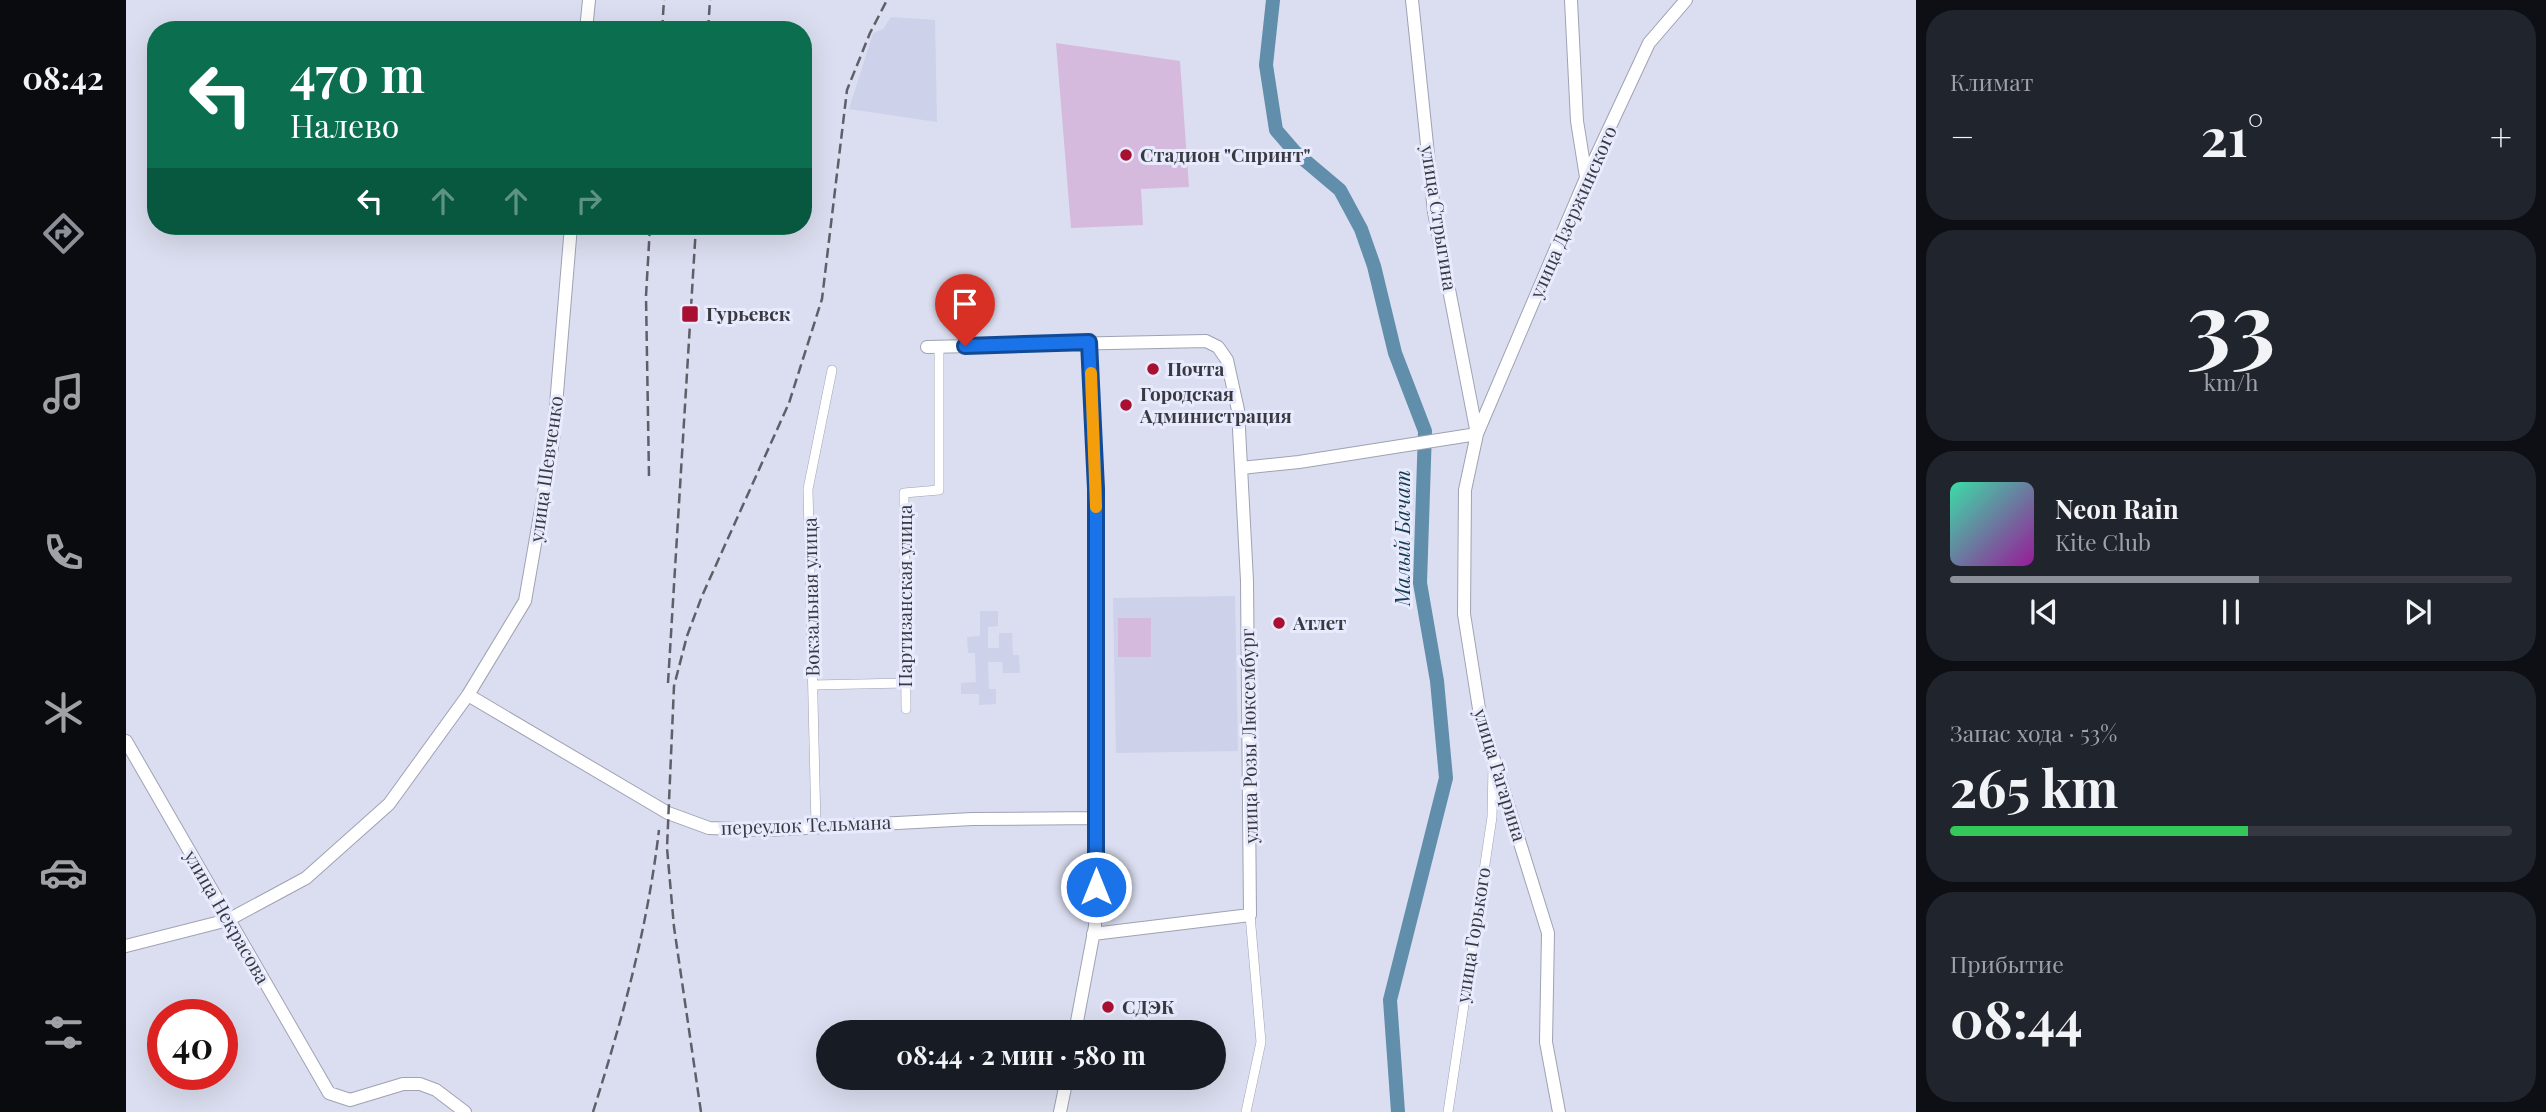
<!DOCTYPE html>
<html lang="ru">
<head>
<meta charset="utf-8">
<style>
	:root { --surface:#171b24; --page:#20242c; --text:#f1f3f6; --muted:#9ea1a6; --line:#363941; --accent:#8c9099 }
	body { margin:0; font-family:"Playfair Display",serif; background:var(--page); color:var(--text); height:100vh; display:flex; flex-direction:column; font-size:26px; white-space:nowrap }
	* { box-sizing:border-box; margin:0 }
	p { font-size:23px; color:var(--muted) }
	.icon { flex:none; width:38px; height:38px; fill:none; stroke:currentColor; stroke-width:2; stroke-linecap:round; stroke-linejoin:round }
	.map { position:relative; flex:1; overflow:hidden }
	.panel { display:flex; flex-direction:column; gap:10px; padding:10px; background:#0d0f14; width:630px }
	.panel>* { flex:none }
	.guide { position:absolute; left:21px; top:21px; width:665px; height:214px; border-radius:28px; box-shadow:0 7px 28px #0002; background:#0b6e4f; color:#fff; overflow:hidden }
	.speed { position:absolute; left:21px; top:999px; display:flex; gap:14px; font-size:35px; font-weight:700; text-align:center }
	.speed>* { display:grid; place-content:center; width:91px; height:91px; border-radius:50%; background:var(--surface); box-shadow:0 7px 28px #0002; line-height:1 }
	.speed .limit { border:10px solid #d22; background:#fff; color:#111 }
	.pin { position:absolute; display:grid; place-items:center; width:60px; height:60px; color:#fff; margin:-72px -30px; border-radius:50% 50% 50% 0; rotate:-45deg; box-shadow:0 0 7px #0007 }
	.pin .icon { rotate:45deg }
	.me { position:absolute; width:77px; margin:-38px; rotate:0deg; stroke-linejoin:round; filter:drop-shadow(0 0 5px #0008) }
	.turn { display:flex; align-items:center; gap:24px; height:147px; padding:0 28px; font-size:32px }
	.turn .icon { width:91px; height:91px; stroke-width:2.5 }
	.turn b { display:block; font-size:49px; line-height:60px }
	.lanes { display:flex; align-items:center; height:66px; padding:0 28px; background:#0003; justify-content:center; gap:35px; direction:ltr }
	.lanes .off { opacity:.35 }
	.big { font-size:52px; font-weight:700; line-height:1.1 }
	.panel .card { flex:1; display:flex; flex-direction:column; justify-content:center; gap:10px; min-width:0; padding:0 24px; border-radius:28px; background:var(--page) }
	.panel .dial { align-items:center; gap:0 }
	.dial b { font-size:91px; line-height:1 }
	.song { display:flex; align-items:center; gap:21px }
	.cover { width:84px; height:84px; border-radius:10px; background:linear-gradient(135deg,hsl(160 70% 55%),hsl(300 70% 35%)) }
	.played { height:7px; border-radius:4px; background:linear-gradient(90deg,var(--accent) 55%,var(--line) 55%) }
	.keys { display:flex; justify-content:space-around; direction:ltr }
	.heat { display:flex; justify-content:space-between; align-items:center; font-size:38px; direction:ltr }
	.charge { height:10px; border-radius:5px; background:linear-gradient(90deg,#34c759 53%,var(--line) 0) }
	.trip { position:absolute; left:690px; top:1020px; width:410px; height:70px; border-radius:35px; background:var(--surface); box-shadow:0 7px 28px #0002; font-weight:700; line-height:70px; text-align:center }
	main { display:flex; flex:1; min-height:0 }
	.menu { display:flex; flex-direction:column; width:126px; justify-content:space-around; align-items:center; background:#090b0e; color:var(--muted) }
	.menu .icon { width:49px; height:49px }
	.menu .current { color:var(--accent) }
	.menu b { font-size:32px; color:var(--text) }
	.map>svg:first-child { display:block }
	.built { fill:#cdd1ea }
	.green { fill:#d5bade }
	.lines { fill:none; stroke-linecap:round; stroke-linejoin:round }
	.river { stroke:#608eab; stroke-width:14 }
	.street-casing { stroke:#9fa2b3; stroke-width:10 }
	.secondary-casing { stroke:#9fa2b3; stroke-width:14 }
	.street { stroke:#fff; stroke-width:9 }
	.secondary { stroke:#fff; stroke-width:12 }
	.rail { stroke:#5e5f68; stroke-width:2.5; stroke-dasharray:10 5; stroke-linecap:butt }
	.route-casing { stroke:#114b97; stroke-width:18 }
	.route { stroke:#1a73e8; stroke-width:12 }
	.slow { stroke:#f59e0b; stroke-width:12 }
	.poi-dot { fill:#a81031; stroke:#e8ebfd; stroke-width:2.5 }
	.labels { text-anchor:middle; stroke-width:6; stroke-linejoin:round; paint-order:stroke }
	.poi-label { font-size:19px; font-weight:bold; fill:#393a41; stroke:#e8ebfd; text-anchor:start }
	.street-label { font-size:19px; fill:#393a41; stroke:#e8ebfd }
	.water-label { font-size:21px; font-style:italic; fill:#133a50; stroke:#e8ebfd }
</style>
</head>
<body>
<main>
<nav class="menu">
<b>08:42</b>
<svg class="icon current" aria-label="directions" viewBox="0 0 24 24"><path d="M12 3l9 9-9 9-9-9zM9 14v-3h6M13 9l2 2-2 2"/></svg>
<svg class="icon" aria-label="music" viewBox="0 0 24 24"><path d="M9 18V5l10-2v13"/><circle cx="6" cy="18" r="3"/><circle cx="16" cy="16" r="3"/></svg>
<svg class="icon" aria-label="phone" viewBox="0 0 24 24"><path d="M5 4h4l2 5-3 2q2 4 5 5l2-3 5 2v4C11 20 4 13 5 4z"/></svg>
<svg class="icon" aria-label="climate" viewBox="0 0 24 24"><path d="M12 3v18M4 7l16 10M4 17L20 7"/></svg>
<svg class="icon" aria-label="car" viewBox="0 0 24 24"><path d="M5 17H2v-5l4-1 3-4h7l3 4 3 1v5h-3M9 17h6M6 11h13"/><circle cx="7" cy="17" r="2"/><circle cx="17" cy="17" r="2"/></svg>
<svg class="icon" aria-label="filters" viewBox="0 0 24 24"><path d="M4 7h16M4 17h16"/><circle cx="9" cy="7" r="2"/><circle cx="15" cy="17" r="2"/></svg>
</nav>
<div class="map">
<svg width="1790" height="1112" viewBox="0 0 1790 1112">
	<rect width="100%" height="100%" fill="#dbdef0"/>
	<path class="built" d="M765,17L809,20L811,122L723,109L747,33L757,29Z
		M1109,596L1112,751L990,753L987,598Z
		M854,611H872V626L862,627V648H873V633H886L887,655H893L894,673H877L876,662H862L863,689H870V704L853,705V694H835V683L850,682L849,653H842L841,637L854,636Z"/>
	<path class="green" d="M930,43L1054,61L1063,187L1015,189L1017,225L945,228Z
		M992,618H1025V657H992Z"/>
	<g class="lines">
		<path class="river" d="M1147,0L1140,65L1150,130L1169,152L1214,190L1235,229L1248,266L1269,353L1299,431L1294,583L1311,681L1320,778L1264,1000L1272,1112"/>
		<defs>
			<path id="street" d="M687,685L780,683
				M780,709L778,493L813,490V346
				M690,826L682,489L706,370
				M1120,1112L1135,1042L1124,915
				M1322,1112L1366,817L1367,767"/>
			<path id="secondary" d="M1286,0L1308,212L1351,434
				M1445,0L1451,121L1460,177
				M460,30L463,0
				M801,347L1080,341L1092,347L1101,360L1112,410L1121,581L1124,915L967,934
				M1115,468L1173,462L1351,434
				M342,695L542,813L583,828L641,830L846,819L969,818
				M0,741L203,1093L224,1100L277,1084H294L310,1090L339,1112
				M0,946L102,920L180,878L263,804L342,695L399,601L427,441L445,226
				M949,1032L969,926L971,868L970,489L963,342
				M934,1112L941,1078
				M1433,1112L1420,1042L1422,933L1354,715L1338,614L1339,490L1351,434L1460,178L1523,43L1560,0"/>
		</defs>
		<use href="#street" class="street-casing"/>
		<use href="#secondary" class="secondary-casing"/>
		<use href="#street" class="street"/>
		<use href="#secondary" class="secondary"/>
		<path class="rail" d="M536,30L538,0
			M582,30L584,0
			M523,476L520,296L524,226
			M542,683L570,226
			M467,1112C497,1016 521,931 533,830
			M575,1112L548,927L541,848L548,686L561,636L576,596L663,403L696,299L721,90L744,33L761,0"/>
	</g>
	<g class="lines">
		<defs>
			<path id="route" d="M839,346L963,342L970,489V887"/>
		</defs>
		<use href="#route" class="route-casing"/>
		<use href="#route" class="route"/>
		<path class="slow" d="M965,373L970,507"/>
	</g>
	<g class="poi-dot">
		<circle cx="1000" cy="155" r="7"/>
		<rect x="555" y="305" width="18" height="18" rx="3.5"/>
		<circle cx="1027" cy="369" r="7"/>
		<circle cx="1000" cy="405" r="7"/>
		<circle cx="1153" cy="623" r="7"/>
		<circle cx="982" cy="1007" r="7"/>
	</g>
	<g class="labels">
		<g class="poi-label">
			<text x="1014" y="162">Стадион "Спринт"</text>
			<text x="580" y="321">Гурьевск</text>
			<text x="1041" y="376">Почта</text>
			<text x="1014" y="401">Городская<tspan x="1014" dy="22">Администрация</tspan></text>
			<text x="1167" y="630">Атлет</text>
			<text x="996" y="1014">СДЭК</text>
		</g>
		<g class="street-label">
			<text transform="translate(1447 212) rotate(-66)" y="7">улица Дзержинского</text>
			<text transform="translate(1313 218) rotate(81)" y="7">улица Стрыгина</text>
			<text transform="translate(420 469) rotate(-82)" y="7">улица Шевченко</text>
			<text transform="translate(779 596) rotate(-90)" y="7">Партизанская улица</text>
			<text transform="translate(685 597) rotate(-91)" y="7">Вокзальная улица</text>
			<text transform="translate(1123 736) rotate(-91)" y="7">улица Розы Люксембург</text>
			<text transform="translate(1374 775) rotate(73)" y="7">улица Гагарина</text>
			<text transform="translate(680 825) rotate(-2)" y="7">переулок Тельмана</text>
			<text transform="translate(101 917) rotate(60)" y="7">улица Некрасова</text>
			<text transform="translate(1347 935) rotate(-81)" y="7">улица Горького</text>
		</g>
		<g class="water-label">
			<text transform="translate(1277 538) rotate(-90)" y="7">Малый Бачат</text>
		</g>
	</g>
</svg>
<div class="speed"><div class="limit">40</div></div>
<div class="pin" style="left:839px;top:346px;background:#d93025"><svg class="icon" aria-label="arrive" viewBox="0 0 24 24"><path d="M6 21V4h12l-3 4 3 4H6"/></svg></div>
<svg class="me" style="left:970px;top:887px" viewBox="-20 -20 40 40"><circle r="17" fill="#1a73e8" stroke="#fff" stroke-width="3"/><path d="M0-11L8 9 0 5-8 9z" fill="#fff"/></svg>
<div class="trip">08:44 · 2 мин · 580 m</div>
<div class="guide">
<div class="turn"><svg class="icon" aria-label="left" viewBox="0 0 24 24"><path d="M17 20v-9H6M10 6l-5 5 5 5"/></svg><div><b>470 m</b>Налево</div></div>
<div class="lanes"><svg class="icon" aria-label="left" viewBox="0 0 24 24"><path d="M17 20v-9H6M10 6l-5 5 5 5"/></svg><svg class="icon off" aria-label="ahead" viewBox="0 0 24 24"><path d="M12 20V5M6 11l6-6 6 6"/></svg><svg class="icon off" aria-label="ahead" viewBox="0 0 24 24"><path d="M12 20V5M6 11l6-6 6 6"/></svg><svg class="icon off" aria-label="right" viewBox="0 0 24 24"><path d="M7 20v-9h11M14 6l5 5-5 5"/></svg></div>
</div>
</div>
<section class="panel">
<div class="card"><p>Климат</p>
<div class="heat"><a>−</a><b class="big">21°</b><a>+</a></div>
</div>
<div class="card dial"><b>33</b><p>km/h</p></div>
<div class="card">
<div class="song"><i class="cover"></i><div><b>Neon Rain</b><p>Kite Club</p></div></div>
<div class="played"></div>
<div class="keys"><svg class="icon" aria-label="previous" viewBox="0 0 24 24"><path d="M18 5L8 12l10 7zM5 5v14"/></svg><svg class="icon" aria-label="pause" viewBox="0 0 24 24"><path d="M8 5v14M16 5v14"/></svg><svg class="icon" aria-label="next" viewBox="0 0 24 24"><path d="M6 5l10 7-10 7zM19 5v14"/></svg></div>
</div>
<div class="card"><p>Запас хода · 53%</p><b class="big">265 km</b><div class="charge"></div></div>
<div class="card"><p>Прибытие</p><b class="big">08:44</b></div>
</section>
</main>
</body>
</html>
